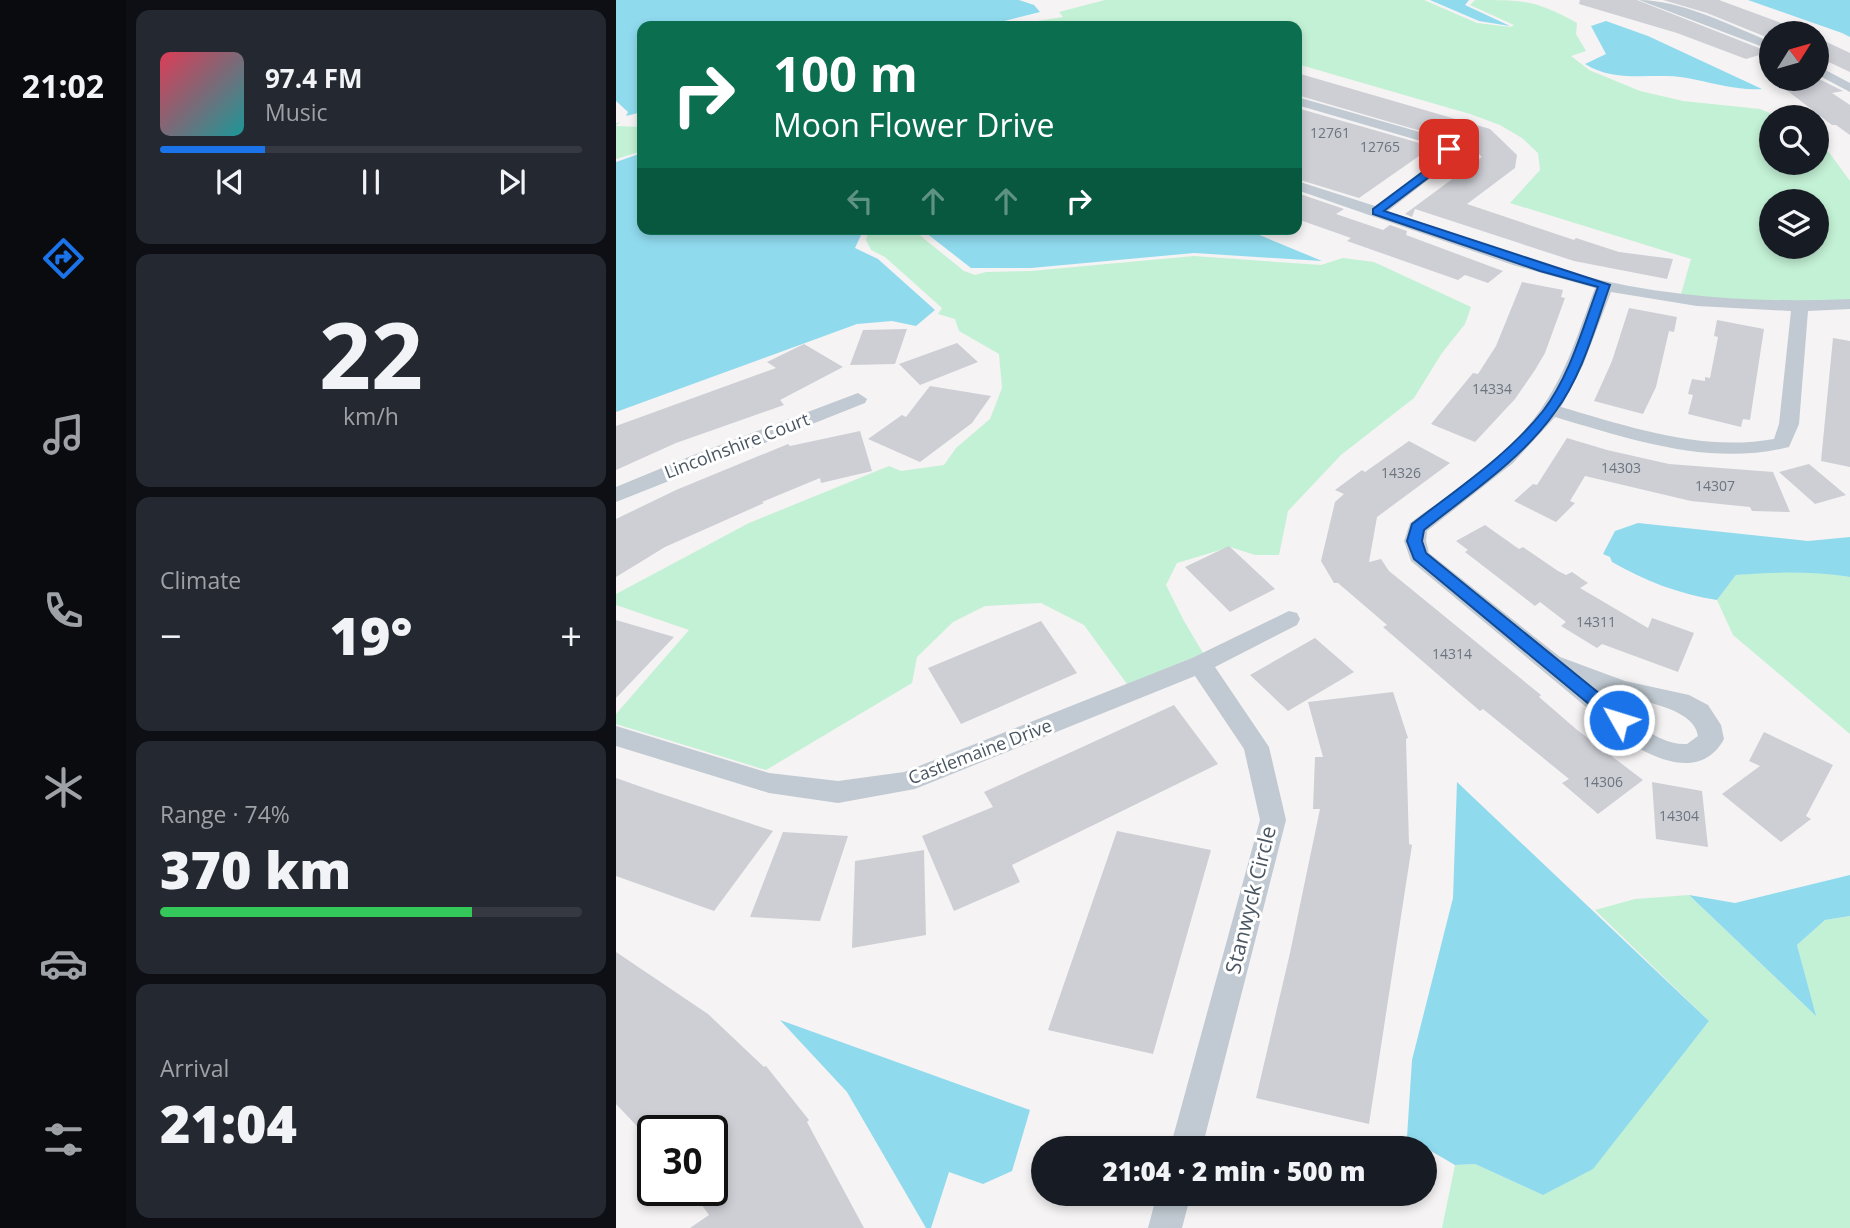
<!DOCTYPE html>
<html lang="en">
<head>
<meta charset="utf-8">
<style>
	:root { --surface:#171b24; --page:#242831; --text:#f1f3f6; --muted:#9ea1a6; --line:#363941; --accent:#1a73e8 }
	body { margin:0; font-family:"Open Sans",sans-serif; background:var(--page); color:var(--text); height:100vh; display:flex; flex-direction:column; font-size:26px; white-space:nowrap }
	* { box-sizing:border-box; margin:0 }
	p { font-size:23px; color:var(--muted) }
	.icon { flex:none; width:38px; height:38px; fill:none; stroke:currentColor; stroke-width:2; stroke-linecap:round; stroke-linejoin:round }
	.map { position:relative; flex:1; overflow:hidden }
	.drawer { display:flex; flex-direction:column; gap:10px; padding:10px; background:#0d0f14; width:490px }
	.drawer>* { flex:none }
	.banner { position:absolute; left:21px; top:21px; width:665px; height:214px; border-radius:14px; box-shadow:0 4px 10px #0003; background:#0b6e4f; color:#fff; overflow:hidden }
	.needle { width:46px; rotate:53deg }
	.fabs { position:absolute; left:1143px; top:21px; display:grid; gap:14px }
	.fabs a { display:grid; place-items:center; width:70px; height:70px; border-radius:50%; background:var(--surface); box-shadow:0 4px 10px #0003; font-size:35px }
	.speed { position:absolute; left:21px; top:1115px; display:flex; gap:14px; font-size:35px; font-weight:700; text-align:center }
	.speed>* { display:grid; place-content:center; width:91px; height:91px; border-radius:50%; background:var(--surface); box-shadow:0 4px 10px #0003; line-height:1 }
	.speed .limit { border:4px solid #111; border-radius:10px; background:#fff; color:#111 }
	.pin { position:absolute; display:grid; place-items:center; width:60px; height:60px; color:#fff; margin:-30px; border-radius:14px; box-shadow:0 4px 10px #0006 }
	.me { position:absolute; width:77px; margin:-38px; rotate:309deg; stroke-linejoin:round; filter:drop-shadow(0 0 5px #0008) }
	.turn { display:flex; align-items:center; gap:24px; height:147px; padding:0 21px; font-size:32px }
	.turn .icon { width:91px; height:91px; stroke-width:2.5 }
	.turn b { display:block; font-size:49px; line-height:60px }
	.lanes { display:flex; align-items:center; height:66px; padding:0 21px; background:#0003; justify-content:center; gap:35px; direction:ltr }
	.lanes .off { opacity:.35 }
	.big { font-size:52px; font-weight:800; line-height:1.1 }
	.drawer .tile { flex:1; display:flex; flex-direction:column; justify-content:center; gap:10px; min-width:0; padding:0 24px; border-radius:14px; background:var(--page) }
	.drawer .dial { align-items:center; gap:0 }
	.dial b { font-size:91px; line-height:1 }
	.song { display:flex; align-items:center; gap:21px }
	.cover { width:84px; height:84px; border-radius:10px; background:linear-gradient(135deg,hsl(350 70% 55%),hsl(180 70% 35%)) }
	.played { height:7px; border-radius:4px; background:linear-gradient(90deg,var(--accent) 25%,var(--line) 25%) }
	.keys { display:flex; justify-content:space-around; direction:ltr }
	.heat { display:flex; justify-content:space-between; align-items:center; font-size:38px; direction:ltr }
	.charge { height:10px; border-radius:5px; background:linear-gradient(90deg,#34c759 74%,var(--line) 0) }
	.trip { position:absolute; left:415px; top:1136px; width:406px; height:70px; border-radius:35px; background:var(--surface); box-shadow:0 4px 10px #0003; font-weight:800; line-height:70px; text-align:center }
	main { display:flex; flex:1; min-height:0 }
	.menu { display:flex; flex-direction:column; width:126px; justify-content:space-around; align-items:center; background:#090b0e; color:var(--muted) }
	.menu .icon { width:49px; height:49px }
	.menu .current { color:var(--accent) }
	.menu b { font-size:32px; color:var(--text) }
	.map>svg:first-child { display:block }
	.green { fill:#c3f1d5; fill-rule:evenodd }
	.water { fill:#90daee }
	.building { fill:#cdcfd5 }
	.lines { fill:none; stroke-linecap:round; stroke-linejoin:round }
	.minor { fill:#c1cad2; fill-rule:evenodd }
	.route { fill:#1a73e8; stroke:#114b97; stroke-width:2 }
	.labels { text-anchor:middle; stroke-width:6; stroke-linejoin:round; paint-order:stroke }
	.number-label { font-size:14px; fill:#6b747e }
	.street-label { font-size:18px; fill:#4a5661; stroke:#fff }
	.near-street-label { font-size:21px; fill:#4a5661; stroke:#fff }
</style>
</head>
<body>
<main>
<nav class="menu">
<b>21:02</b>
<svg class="icon current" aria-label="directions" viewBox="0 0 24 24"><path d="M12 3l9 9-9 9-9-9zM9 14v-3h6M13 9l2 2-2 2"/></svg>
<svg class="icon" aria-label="music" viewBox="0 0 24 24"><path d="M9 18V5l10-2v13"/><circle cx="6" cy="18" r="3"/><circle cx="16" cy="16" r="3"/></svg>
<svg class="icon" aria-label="phone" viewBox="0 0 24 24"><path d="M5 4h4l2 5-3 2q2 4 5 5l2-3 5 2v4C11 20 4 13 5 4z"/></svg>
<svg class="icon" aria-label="climate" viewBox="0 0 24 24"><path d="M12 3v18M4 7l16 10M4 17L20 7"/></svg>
<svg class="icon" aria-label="car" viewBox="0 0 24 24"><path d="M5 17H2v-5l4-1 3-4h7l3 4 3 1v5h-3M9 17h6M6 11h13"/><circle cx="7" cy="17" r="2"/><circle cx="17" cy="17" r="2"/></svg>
<svg class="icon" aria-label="filters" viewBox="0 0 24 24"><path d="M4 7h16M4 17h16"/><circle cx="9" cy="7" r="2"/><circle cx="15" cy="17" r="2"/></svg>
</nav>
<section class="drawer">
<div class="tile">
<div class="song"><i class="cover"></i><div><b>97.4 FM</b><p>Music</p></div></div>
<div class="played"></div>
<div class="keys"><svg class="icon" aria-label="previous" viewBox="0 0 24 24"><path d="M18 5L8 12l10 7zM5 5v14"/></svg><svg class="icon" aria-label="pause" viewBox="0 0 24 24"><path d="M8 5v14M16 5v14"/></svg><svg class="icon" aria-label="next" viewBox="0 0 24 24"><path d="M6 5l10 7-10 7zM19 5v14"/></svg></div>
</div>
<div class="tile dial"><b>22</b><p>km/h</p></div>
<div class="tile"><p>Climate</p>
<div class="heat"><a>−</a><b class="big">19°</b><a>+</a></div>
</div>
<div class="tile"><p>Range · 74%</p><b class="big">370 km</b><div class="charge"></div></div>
<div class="tile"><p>Arrival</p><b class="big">21:04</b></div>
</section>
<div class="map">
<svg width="1234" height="1228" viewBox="0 0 1234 1228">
	<rect width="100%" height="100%" fill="#f5f3f3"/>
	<path class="green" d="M489,0H808L861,23L895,27L898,25L854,5L859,0C907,0 920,0 961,23L960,34L970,51L955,56L973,70L1024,91L1067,101L1144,109L1164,117H1155V163H1200L1201,136L1234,181V300C1178,303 1121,302 1065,294L1075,259L894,203L924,170L922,153L906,138L884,125L854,114L681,64V26H389L447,17L443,12ZM1155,201H1200V247H1155Z
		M4,122L0,126L26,127V151L0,159V123Z
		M247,229H296L348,271L359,275L370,272L415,271L578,256L705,265L727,258L758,262L855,307L849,324L826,353L798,398L725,455L672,511L663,555H639L614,547L561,563L550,585L568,621L587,653L579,657L511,684L468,625L425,603L369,606L337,622L301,657L296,683L150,770L0,724V714L73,630L0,605V594L133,523L273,466L285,471L328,465L340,448L374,419L386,388L383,354L343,331L339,319L322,314L326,308L269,257L255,250L250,240L252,233Z
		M1163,571L1205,572L1234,577V734L1117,635L1101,600L1120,575Z
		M1073,895L1199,1015L1181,945L1209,920L1234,916V1228H826L839,1165L859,1164L927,1195L1050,1075L1093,1021L979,910L1019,899Z"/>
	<path class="water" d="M0,0H403L418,5L424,12L369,26H26V112L10,116L12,112L0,101Z
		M814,0H853L849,5L894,26L863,21Z
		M1132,0H1234V37L1226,33Z
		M990,21L1032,36L1146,89C1123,91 1093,82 1071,78C1037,72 1001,84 969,64L990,54L975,26Z
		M26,153V229H237L245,235L239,248L262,259L319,310L300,326L276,321L241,324L0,412V162Z
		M305,229H629L706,261L578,253L415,268H355Z
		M1022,523L1192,541L1234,537V577C1195,571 1159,572 1120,575L1101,600C1063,594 1029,581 996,562L994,557L987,554L999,531Z
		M841,782L1093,1021L977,1169L927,1195L859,1164L839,1165L791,1137L796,1060L837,898Z
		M1234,875V916L1209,920L1181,945L1200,1016L1073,895L1119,903Z
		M164,1020L414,1110L396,1171L367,1184L333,1172L315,1228H310L231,1092Z"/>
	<path class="building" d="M964,0H1021L1153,52L1130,59L1061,33L963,4Z
		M1047,0H1103L1192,33H1155V39L1091,13Z
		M1200,37L1234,53V72L1200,56Z
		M681,73L874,129L901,155L899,168L851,204L958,240L960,238L1003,252L1057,259L1051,279L958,261L799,209L796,217L789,214L866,157L849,139L835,134L829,138L681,95Z
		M1156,79H1203L1227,91L1216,93L1234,105V135L1220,125H1216Z
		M681,108L814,146L816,147L743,198L681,179Z
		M681,193L728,209L720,214L767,230L774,225L791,231L790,235L887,271L872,283L849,275L842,280L731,241L735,238L681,219Z
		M906,282L947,290L945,297L949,298L929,353L919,370L899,399L859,442L815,424L857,373L862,374L880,346Z
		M1013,308L1061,317L1058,332L1053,331L1040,387L1027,414L978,401L996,361Z
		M1101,320L1148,329L1134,420L1127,419L1125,427L1072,414L1077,395L1072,394L1076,379L1089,381V377L1094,378L1102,337L1098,336Z
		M291,329L279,364L234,365L247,330Z
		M1217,338L1234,341V467L1205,461Z
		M341,343L362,362L304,385L283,364Z
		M188,344L227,367L164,400L168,405L60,443L0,470V426L160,368L151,362Z
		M314,386L375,396L356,423L304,462L252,439L286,415L290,417Z
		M244,431L256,471L205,483L204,478L146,502L148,503L49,547L0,577V519L60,490L172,444L174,446Z
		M951,438L991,450L1053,464L1157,472L1174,512L1136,511L1134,507L1075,501L969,476L954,501L959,503L940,522L898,501L917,484L921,485Z
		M793,441L834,463L761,517L753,562L765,559L773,571L925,695L923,697L960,729L1027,780L982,814L946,783L953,779L867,709L864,711L767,627L771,625L722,583H718L705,561L719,502L728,494L719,490L746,470L749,472Z
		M1193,464L1230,495L1199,504L1163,472Z
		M869,525L903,549L907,547L942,571L950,575L956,572L972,583L964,588L1032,628L1036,618L1078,633L1062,672L986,644L981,648L945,626L950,622L924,602L919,606L849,552L852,550L840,541Z
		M613,546L659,589L614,612L569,567Z
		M0,620L58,637L0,698Z
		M425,621L461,673L345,724L312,668Z
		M699,638L738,672L672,711L634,675Z
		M777,692L792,738L790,739L793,844L796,845L753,1124L640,1098L674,953L704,809H697L699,757H707L692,702Z
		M558,705L602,764L396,865L404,882L338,911L306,836L377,807L368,792Z
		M1148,732L1217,765L1190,816L1195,819L1165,842L1106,794L1144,766L1133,761Z
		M0,778L37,791L157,831L98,911L0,876Z
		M1036,782L1086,791L1092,847L1040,839Z
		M501,831L595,850L537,1054L432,1030Z
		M167,832L232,836L204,921L134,917Z
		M308,850L310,935L236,948L239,861Z
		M0,952L92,1014L148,1067L150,1066L193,1120L191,1122L248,1228H74L93,1215L75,1190H96V1130H37V1143L0,1104Z"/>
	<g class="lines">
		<path class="minor" d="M1023,0C1065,0 1116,26 1155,42V50Z
			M1200,65L1234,83V92L1200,74Z
			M681,97L825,138L838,146V160L772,211C836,233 899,258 964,275C1052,298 1144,303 1234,299V309L1192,311L1183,424L1173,447C1094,467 1014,439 939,417L897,463L811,531L810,541L813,553L944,657L1009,681L1073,695L1092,705L1105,725L1108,739C1086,780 1040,760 1011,741L795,561L788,541L794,523C840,489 894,456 927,406C951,371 964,328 979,288L897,265L681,190V181L759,206L826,156V151L815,144L681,105ZM995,292L1081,306L1175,311L1163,424L1158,439C1086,452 1014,427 945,407L967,365ZM983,690C1010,700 1078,704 1082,736L1071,744C1038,746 1006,710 983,690Z
			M242,393L251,399L249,403L0,502V487L75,456Z
			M673,611L681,613L684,619L681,625L599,667L653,747L670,820L586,1148H554L644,820L628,749L579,676L299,789L222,803L153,793L0,746V726L153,773L222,781L288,772L576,658Z
			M541,1194H575L566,1228H532Z"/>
	</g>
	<path class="route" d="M830,147L838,149L837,159L768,211L994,285C979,327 966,376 939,412C905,460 853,494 808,530L806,541L810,553L1010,715L1012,720L1010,724H997L798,559L791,541L796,524C841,489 891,456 927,411C954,376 967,327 982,287L924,271L757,214V209L828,156Z"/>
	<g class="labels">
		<g class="number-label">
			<text x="714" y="138">12761</text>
			<text x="764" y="152">12765</text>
			<text x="876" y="394">14334</text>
			<text x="1005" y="473">14303</text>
			<text x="785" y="478">14326</text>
			<text x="1099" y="491">14307</text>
			<text x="980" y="627">14311</text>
			<text x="836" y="659">14314</text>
			<text x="987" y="787">14306</text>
			<text x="1063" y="821">14304</text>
		</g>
		<g class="street-label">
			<text transform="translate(121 446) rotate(-21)" y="6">Lincolnshire Court</text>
			<text transform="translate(364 752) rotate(-21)" y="6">Castlemaine Drive</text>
		</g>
		<g class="near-street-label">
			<text transform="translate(635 900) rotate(-76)" y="7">Stanwyck Circle</text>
		</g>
	</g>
</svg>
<div class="fabs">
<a><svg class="needle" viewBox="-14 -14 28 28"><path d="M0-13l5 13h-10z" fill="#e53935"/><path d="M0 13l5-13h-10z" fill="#9ea1a6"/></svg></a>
<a><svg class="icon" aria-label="search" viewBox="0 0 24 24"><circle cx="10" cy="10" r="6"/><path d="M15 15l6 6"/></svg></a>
<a><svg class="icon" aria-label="layers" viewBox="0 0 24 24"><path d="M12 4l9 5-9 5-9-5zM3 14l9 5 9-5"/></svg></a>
</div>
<div class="speed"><div class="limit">30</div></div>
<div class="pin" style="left:833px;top:149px;background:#d93025"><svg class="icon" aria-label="arrive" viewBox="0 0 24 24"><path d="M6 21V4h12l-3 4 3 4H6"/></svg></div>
<svg class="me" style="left:1003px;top:720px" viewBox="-20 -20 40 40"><circle r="17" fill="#1a73e8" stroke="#fff" stroke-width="3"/><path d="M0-11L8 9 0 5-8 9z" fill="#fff"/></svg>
<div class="trip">21:04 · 2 min · 500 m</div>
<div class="banner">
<div class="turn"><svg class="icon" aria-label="right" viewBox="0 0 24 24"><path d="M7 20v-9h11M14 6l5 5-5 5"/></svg><div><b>100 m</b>Moon Flower Drive</div></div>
<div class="lanes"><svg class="icon off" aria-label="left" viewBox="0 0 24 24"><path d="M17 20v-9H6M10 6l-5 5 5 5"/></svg><svg class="icon off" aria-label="ahead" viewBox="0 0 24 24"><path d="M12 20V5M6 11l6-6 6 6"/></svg><svg class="icon off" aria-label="ahead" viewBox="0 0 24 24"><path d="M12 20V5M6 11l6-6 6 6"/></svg><svg class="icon" aria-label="right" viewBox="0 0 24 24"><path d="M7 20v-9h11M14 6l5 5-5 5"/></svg></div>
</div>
</div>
</main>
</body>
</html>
